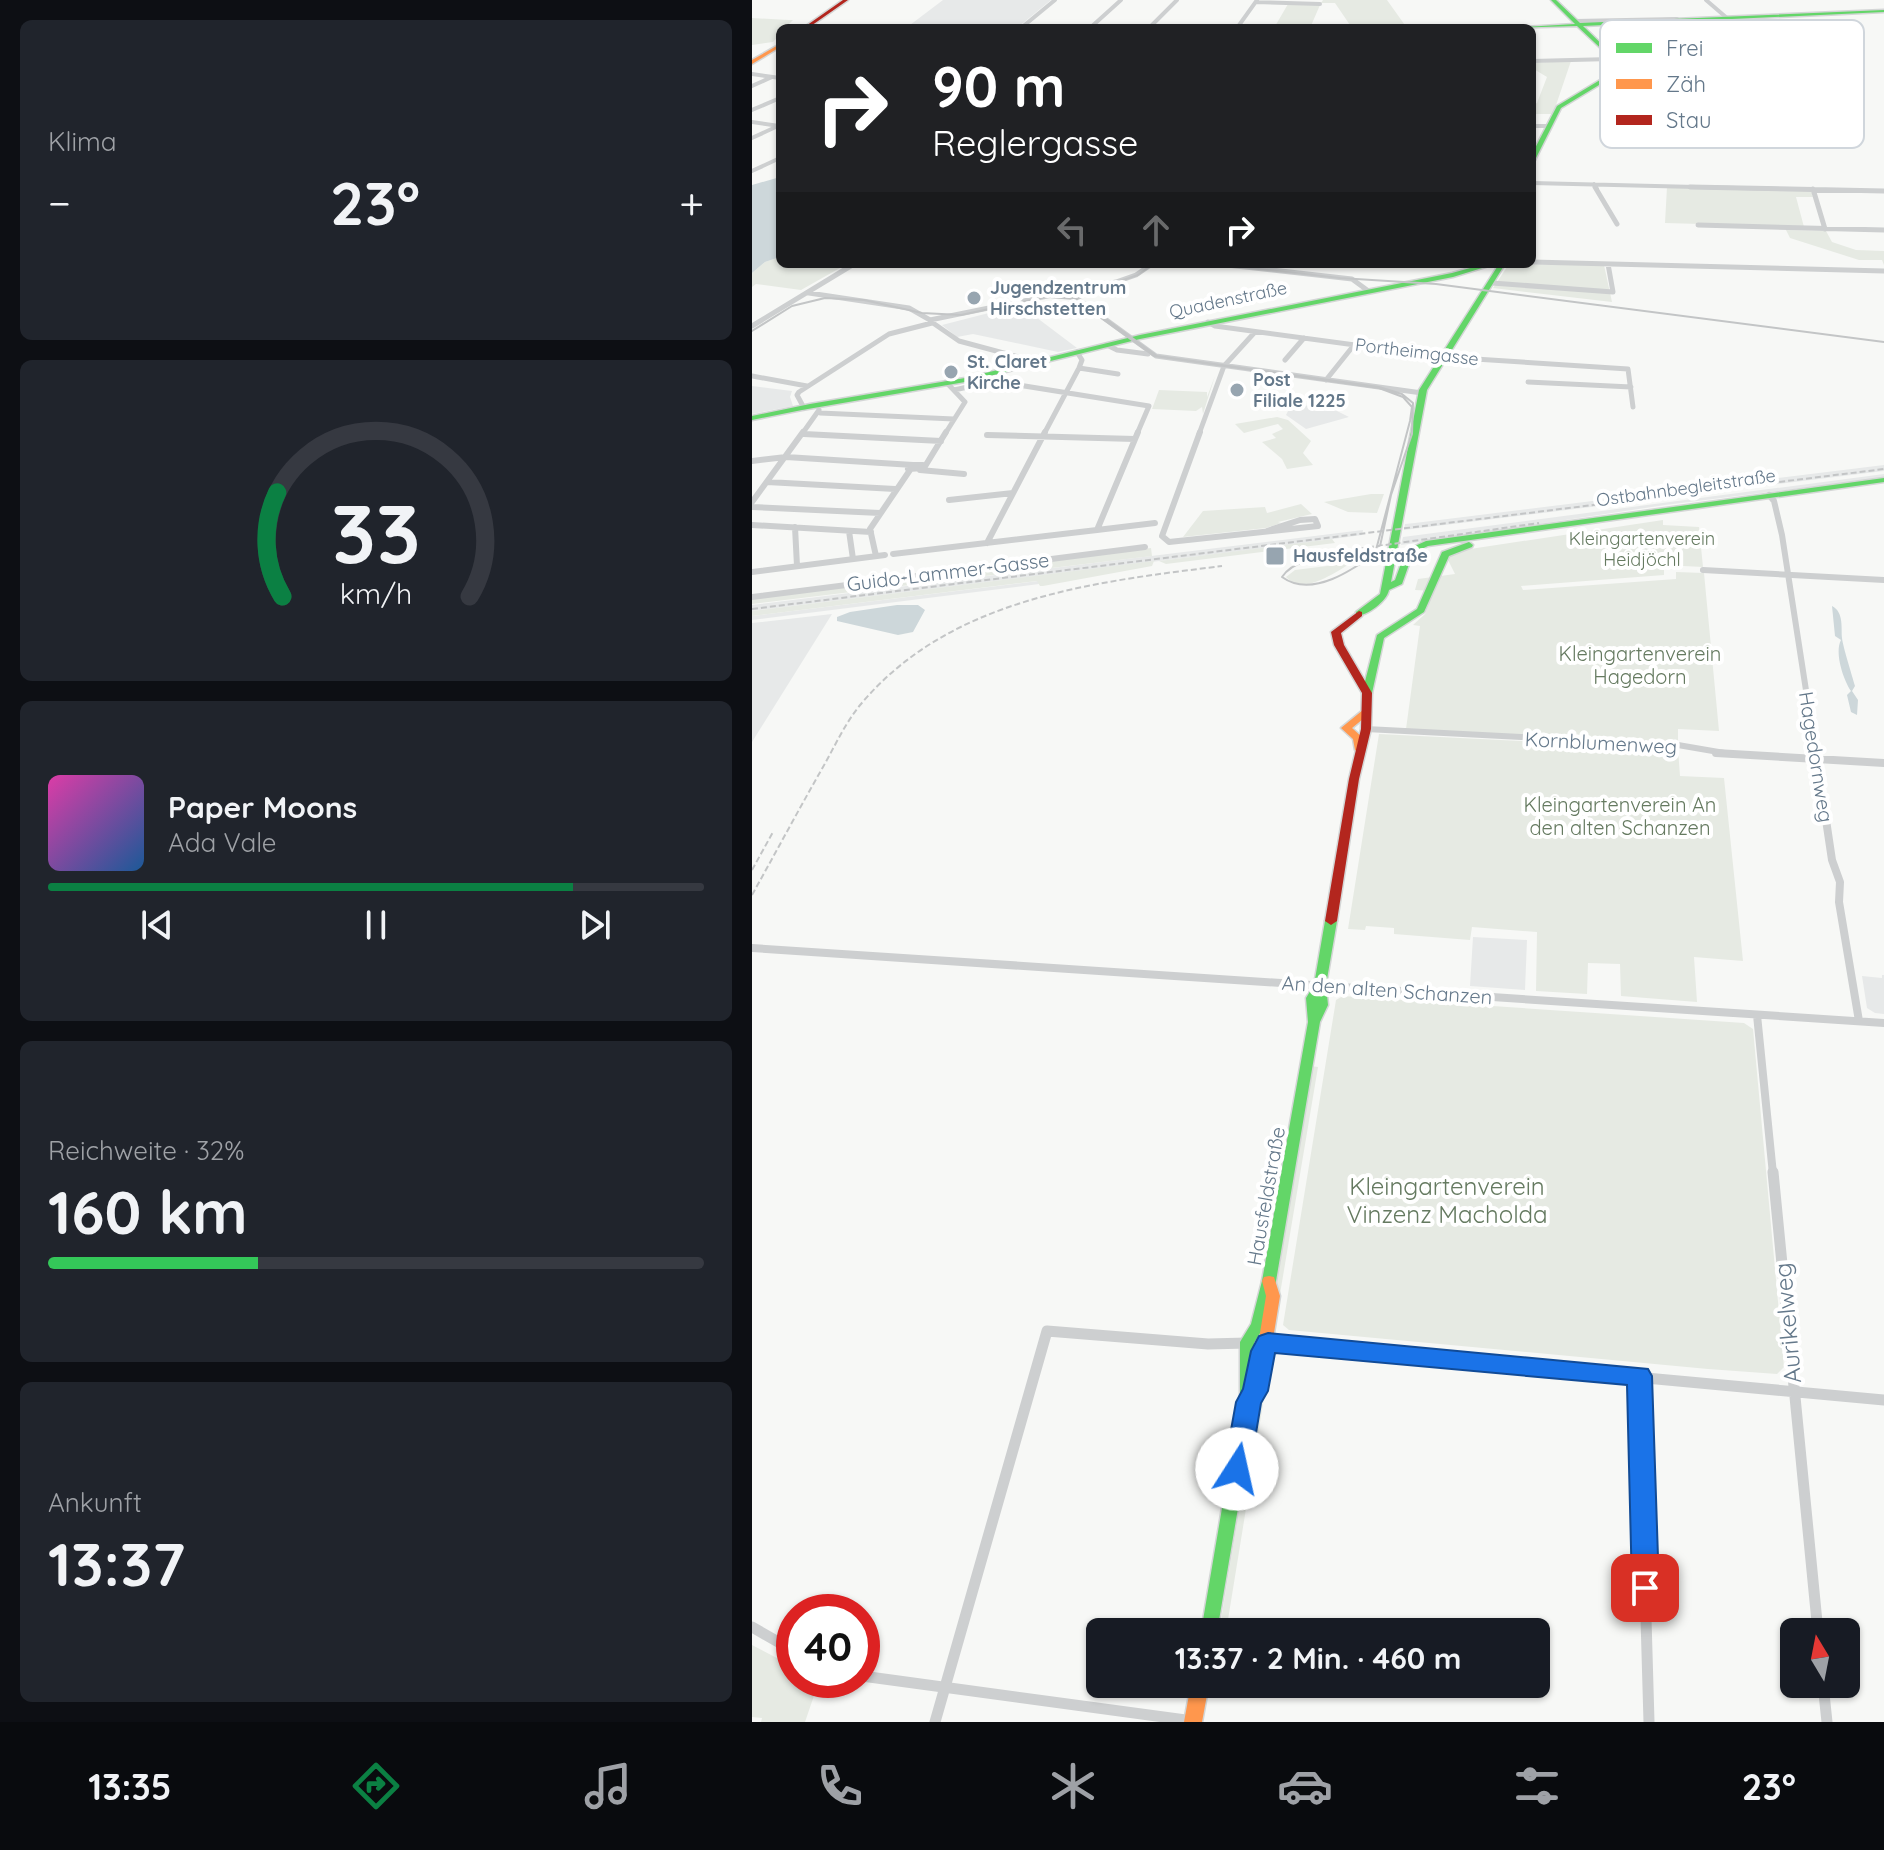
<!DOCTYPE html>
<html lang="de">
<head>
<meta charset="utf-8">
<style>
	:root { --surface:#171b24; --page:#20242c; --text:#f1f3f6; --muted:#9ea1a6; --line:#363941; --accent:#0b8043 }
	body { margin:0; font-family:Quicksand,sans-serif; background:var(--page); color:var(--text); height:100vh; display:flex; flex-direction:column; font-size:30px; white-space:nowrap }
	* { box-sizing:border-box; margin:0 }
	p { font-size:26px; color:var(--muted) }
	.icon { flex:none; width:44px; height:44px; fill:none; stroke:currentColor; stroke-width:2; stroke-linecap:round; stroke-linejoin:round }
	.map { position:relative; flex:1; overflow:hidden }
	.details { display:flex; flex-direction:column; gap:20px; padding:20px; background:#0d0f14; width:752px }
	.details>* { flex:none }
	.top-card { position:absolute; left:24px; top:24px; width:760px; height:244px; border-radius:12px; box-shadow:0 2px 6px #0004; background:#202124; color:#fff; overflow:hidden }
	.needle { width:52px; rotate:350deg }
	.buttons { position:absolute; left:1028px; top:1618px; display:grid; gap:16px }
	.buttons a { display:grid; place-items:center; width:80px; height:80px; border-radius:12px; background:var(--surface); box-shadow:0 2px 6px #0004; font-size:40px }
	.speed { position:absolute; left:24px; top:1594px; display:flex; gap:16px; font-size:40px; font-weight:700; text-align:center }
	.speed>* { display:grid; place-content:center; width:104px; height:104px; border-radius:50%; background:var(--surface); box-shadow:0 2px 6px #0004; line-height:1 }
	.speed .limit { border:12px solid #d22; background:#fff; color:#111 }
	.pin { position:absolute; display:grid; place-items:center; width:68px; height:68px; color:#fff; margin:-34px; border-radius:16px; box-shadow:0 4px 12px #0006 }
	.me { position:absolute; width:88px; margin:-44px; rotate:10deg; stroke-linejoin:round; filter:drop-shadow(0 0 6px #0008) }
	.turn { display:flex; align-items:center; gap:28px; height:168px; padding:0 24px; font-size:36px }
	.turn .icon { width:104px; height:104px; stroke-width:2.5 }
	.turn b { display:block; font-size:56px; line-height:68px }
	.lanes { display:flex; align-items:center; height:76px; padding:0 24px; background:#0003; justify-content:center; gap:40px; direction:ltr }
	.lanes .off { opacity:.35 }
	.big { font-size:60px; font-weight:700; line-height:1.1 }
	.details .tile { flex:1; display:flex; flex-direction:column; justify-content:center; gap:12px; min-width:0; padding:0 28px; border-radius:12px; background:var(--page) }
	.details .dial { align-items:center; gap:0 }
	.dial svg { height:208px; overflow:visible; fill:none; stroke:var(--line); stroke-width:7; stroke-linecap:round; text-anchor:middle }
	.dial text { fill:var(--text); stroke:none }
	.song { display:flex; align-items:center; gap:24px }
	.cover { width:96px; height:96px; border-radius:12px; background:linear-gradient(135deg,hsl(320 70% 55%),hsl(210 70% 35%)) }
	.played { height:8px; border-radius:4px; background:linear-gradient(90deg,var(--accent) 80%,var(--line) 80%) }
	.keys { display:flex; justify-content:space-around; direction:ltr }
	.heat { display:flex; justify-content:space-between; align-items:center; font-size:44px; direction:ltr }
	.charge { height:12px; border-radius:6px; background:linear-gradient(90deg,#34c759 32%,var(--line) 0) }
	.trip { position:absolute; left:334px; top:1618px; width:464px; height:80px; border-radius:12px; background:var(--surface); box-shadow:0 2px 6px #0004; font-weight:700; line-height:80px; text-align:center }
	.tabs { display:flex; height:128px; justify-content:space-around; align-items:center; background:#090b0e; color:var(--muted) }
	.tabs .icon { width:56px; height:56px }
	.tabs .current { color:var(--accent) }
	.tabs b { font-size:36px; color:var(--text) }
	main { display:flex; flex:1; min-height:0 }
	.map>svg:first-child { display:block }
	.built { fill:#e7e9e9 }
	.green { fill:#e6eae3 }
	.water { fill:#cdd7da }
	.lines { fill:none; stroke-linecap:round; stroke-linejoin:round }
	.fast-casing { stroke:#d4d6d6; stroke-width:3 }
	.slow-casing { stroke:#d4d6d6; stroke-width:3 }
	.jam-casing { stroke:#d4d6d6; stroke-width:3 }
	.street-far4 { stroke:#cdcfd0; stroke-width:4 }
	.street-far3 { stroke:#cdcfd0; stroke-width:5 }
	.street-far2 { stroke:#cdcfd0; stroke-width:6 }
	.street-far1 { stroke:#cdcfd0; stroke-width:8 }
	.street { stroke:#cdcfd0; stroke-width:11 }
	.fast { fill:#63d668; fill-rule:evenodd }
	.slow { fill:#ff974d; fill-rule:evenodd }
	.jam { fill:#b3261e; fill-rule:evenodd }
	.tram { stroke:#c3c5c6; stroke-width:2 }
	.rail { stroke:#c3c5c6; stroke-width:2; stroke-dasharray:6 3; stroke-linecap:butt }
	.route { fill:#1a73e8; stroke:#114b97; stroke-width:2 }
	.poi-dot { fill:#97a5b0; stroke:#fff; stroke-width:3 }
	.labels { text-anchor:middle; stroke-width:8; stroke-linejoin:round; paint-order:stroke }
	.far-poi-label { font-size:18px; font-weight:bold; fill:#64788a; stroke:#fff; text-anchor:start }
	.far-street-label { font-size:18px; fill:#64788a; stroke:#fff }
	.far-park-label { font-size:18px; fill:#657a60; stroke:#fff }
	.street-label { font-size:20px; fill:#64788a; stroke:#fff }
	.park-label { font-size:20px; fill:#657a60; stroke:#fff }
	.near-park-label { font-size:24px; fill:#657a60; stroke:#fff }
	.near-street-label { font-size:24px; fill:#64788a; stroke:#fff }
	.key { fill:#fff; stroke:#d0d6dc; stroke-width:2 }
	.key-label { font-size:22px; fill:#64788a }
</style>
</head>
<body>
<main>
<section class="details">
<div class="tile"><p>Klima</p>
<div class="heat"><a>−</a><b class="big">23°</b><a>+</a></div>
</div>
<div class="tile dial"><svg viewBox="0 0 100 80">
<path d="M14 69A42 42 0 1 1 86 69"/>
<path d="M14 69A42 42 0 0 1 12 29" stroke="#0b8043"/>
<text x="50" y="56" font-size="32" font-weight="700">33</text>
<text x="50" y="72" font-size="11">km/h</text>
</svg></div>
<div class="tile">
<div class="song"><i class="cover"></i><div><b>Paper Moons</b><p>Ada Vale</p></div></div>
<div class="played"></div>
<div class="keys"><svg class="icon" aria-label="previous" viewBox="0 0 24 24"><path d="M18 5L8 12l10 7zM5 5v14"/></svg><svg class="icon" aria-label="pause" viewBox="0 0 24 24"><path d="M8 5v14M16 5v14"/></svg><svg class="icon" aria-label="next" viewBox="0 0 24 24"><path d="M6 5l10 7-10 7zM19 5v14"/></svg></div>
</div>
<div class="tile"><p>Reichweite · 32%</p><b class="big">160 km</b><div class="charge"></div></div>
<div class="tile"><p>Ankunft</p><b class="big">13:37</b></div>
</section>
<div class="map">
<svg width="1132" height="1722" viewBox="0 0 1132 1722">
	<rect width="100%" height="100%" fill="#f7f8f6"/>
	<path class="built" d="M191,0H299L265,28H154Z
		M268,305L325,348L306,352L221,334L205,337L190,325Z
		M0,386L40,391L38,397L41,406L0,414Z
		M570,401L580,404L575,406L597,417L554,429L534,415L536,411Z
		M1132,465V471L652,530L653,524L663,523Z
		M1132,474V478L913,505L649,545L651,537Z
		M611,530L610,535L538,545L0,611V605Z
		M286,581L287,584L0,620V616Z
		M80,614L0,742V623Z
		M721,937L775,940L773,990L718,986Z
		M1130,975H1132V1014L1123,1013L1115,1008L1110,976L1130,978Z"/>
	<path class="green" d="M571,0H635L655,28H600L583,3H569Z
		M536,4L568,5L558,28H522Z
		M0,18L37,20H41L33,28H28V34L21,42L0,45Z
		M819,61L801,114H780V105L785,103L795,77L780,68V63Z
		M915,187L1059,190L1061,197H1044L1052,227L913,223Z
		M1034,230L1074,231L1080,242L1104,250L1132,251V265L1130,260H1107L1038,238Z
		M28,257V264H95L49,290L4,284L0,287V273L13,262Z
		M757,264L852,265L860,302L741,288Z
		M463,376L451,414L450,407L444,411L400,409L407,390L455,392V397Z
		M525,417L536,420L559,441L551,453L561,465L535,469L530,459L510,442L524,438L520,434L531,429L526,424L492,433L483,424Z
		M619,494H632L625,513L596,512L572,502Z
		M549,504L560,514L526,522L529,523L514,528L431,537L451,511L513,507L515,513Z
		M911,520V525L947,527L951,567L912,565V575L769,586L771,590L924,579V572L952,573L967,731L926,729V743L654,729L668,626L661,625L673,614L681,591L663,590L666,579L703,574L694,556L705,551Z
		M580,539L583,543L414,564L407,561Z
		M399,548L400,556L0,604V598Z
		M402,561L400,566L291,586H288L285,581L0,616V611Z
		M599,563C582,573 551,596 534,577L543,570Z
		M627,734L790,742L791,745L834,742L926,749L928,776L972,778L991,961L942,957L945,1002L869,996L868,964L836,963L835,994L784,991L785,932L720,927L718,940L642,934V928L614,926L613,930L596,929Z
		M591,996L992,1023L1001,1029L1032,1367L1025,1374L956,1369L537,1330L531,1325L584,1000Z
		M559,1066L566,1067L528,1294L525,1293L523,1275L527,1270Z
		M506,1396L512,1398L474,1632H467L500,1431L498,1422Z
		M0,1645L42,1667V1680L67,1681L53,1722H9L10,1718L0,1717Z"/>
	<path class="water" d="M28,177V257L13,262L0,273V185Z
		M145,605H166L173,610L161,632L146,635L85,621V617L98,612Z
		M1080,606C1092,612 1089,628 1090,638C1091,647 1100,675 1103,686L1100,691L1106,700L1105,715L1099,712L1095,695L1099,691C1092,681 1082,653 1089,640L1083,636Z"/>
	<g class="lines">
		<defs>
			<path id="fast" d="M799,0H804L828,23L1132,10V12L831,26L863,57L866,67L857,79L809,108L783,160L780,162V154L805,106L853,77L860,67L859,58L825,26L754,28L823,24Z
				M733,264H743L701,277L388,339L213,382L50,410L0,420V416L58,404L213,378L388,335L700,273Z
				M747,264H753L675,390L639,582L643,580L654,550L674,541L1132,478V482L676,546L661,553L650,584L637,590C635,601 615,616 604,616V612L628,594L667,390Z
				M717,542L721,545L720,547L697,556L672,612L632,638L620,693L618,695H612L610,693L625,635L665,609L690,552Z
				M579,917L585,921L574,985L576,1005L568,1022L524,1281L513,1325L502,1343L504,1402L465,1632H449L488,1402V1342L499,1324L510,1281L556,1022L554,998L562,985L573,921Z"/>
			<path id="slow" d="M28,44V47L0,64V60Z
				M614,709L619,712L617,714L600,728L611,738L613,750L608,753L603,750L601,739L589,728L611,710Z
				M517,1276L522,1277L528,1296L521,1339L523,1344L504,1402L501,1406L496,1408L491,1406L488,1402L509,1344L507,1339L514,1296L510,1281L512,1277Z
				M439,1684H457L450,1722H432Z"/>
			<path id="jam" d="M91,0H96L56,28H51Z
				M607,611L610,612V616L589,633L592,645L620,693L619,729L607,779L585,921L579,925L573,921L597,779L609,729L610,693L582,645L579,632Z"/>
		</defs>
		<use href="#fast" class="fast-casing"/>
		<use href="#slow" class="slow-casing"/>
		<use href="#jam" class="jam-casing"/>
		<path class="street-far4" d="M954,0L1018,55
			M504,2L568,4
			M823,21L925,19
			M269,28L303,0
			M338,28L369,0
			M397,28L425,0
			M485,28L505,0
			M780,61L1018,55
			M0,74L28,78
			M0,86L20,77
			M0,110L28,98
			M0,122L27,126
			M780,126H797
			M0,138L28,125
			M0,171L28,158
			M780,183L1026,189
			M842,184L845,189"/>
		<path class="street-far3" d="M843,187L865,224
			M938,187L1132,191
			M1061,189L1073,229
			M946,225L1132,230
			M780,262L1132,271
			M466,264L600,279L615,290
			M740,283L861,292L856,264
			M316,292L404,356L670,393
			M57,293L157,308L178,320
			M178,320L364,282L384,275L400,264
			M456,322L463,326L692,357L876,369L881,407
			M181,323L207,341L285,362
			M0,326L102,264
			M355,345L365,350L396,354
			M533,360L552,338
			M327,368L366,374
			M239,373L254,383L397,406L385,434
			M0,376L55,386
			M574,380L602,345
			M776,382L879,387
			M202,390L248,380
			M52,408L45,395L47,392L137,334L180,323
			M68,413L202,419
			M50,434L67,410
			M193,434L213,402L194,382
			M292,434L327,368L330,360L325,352
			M447,434L472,366L503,332"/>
		<path class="street-far2" d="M386,432L345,530L403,523
			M448,432L410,536L417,542L566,526L563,519L548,520L515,531
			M52,434L189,441
			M235,435L383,439
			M0,461L34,457L161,465
			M171,465H161L156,469L172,468L194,432
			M168,470L212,474
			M15,482L143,489
			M1017,495L1022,501L1030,535L1064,755
			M197,500L261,493
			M0,502L51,432
			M0,507L128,513
			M0,525L119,532
			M43,527L45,566
			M97,531L101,559
			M235,543L293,432
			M141,554L345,530
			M124,556L118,529L158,470
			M951,570L1132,580
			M0,572L133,555
			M0,597L393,547
			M614,729L926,745L984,755"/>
		<path class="street-far1" d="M964,753L1132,763
			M1064,753L1080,860L1088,882L1087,902L1107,1021
			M0,948L1132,1023
			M1005,1015L1021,1174"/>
		<path class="street" d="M1021,1172L1066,1632
			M516,1343L1132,1400
			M887,1376L897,1722
			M0,1627L42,1651
			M110,1676L441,1721
			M1071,1684L1075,1722
			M183,1722L295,1331L456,1344L495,1343"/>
		<use href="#fast" class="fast"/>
		<use href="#slow" class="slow"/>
		<use href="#jam" class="jam"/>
		<path class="tram" d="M463,264L588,278L684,284L1132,342
			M296,296L325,298L405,356L627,387L650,394L661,403L660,434L639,495L627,551C602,569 560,599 530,577C549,549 596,564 624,550L658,421L660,407L651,397L627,388L402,356L323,299L297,297
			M0,331L40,306L73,298L112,300L170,313L209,315L368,281L386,275L401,264"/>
		<path class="rail" d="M598,550L787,523
			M0,609L1132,469
			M0,870L21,832
			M0,895C24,852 47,809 71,767C83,746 93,723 109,704C198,598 341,582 470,566"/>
	</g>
	<path class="route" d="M516,1333L896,1369L900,1376L907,1588L903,1597L893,1600L884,1597L880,1588L875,1385L523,1353L516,1391L509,1403L498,1469L494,1477L485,1480L476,1477L472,1469L484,1402L491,1389L499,1351L507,1336Z"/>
	<g class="poi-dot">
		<circle cx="222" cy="298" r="8"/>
		<circle cx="199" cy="372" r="8"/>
		<circle cx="485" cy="390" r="8"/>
		<rect x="513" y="546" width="20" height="20" rx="4"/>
	</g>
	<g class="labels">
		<g class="far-poi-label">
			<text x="238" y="294">Jugendzentrum<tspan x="238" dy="21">Hirschstetten</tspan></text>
			<text x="215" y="368">St. Claret<tspan x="215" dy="21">Kirche</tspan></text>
			<text x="501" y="386">Post<tspan x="501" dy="21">Filiale 1225</tspan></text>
			<text x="541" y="562">Hausfeldstraße</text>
		</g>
		<g class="far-street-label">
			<text transform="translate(476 300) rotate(-12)" y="6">Quadenstraße</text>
			<text transform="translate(665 352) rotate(7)" y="6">Portheimgasse</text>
			<text transform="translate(934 488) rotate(-8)" y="6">Ostbahnbegleitstraße</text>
		</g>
		<g class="far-park-label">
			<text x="890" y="545">Kleingartenverein<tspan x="890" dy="21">Heidjöchl</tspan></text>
		</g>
		<g class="street-label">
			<text transform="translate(196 572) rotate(-7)" y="7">Guido-Lammer-Gasse</text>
			<text transform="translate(849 743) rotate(3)" y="7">Kornblumenweg</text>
			<text transform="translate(1064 757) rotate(81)" y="7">Hagedornweg</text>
			<text transform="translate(635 990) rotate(4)" y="7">An den alten Schanzen</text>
			<text transform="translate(514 1196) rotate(-80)" y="7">Hausfeldstraße</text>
		</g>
		<g class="park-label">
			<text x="888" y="661">Kleingartenverein<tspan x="888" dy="23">Hagedorn</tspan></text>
			<text x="868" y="812">Kleingartenverein An<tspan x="868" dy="23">den alten Schanzen</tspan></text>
		</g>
		<g class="near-park-label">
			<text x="695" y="1195">Kleingartenverein<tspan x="695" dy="28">Vinzenz Macholda</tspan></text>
		</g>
		<g class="near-street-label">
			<text transform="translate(1036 1323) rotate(-95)" y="8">Aurikelweg</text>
		</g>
	</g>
	<rect x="848" y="20" width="264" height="128" rx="12" class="key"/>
	<rect x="864" y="43" width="36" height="10" fill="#63d668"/>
	<rect x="864" y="79" width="36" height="10" fill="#ff974d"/>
	<rect x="864" y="115" width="36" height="10" fill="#b3261e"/>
	<g class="key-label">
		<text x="914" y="56">Frei</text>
		<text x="914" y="92">Zäh</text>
		<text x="914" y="128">Stau</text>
	</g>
</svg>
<div class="buttons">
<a><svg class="needle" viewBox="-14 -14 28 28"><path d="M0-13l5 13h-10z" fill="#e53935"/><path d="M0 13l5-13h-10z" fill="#9ea1a6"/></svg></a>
</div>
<div class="speed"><div class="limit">40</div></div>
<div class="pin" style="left:893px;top:1588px;background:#d93025"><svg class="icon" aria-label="arrive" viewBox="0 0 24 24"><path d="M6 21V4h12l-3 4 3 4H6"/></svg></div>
<svg class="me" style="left:485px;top:1469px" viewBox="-20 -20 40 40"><circle r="19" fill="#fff"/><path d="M0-13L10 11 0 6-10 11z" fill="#1a73e8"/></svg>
<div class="trip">13:37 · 2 Min. · 460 m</div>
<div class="top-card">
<div class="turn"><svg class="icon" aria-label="right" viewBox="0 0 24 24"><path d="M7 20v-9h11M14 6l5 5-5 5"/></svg><div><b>90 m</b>Reglergasse</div></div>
<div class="lanes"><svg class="icon off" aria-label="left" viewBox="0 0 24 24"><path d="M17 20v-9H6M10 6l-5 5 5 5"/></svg><svg class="icon off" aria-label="ahead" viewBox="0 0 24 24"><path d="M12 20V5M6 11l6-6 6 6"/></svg><svg class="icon" aria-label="right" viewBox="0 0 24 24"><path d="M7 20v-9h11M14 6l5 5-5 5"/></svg></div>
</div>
</div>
</main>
<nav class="tabs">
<b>13:35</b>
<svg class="icon current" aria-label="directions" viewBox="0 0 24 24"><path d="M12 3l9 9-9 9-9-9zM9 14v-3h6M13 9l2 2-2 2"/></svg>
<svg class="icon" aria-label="music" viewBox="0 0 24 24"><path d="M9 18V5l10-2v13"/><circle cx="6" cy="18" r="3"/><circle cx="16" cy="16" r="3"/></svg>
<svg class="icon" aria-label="phone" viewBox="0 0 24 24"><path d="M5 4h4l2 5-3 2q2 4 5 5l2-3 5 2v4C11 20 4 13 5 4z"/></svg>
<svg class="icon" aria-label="climate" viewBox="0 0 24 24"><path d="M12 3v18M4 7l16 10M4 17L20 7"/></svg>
<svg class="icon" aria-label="car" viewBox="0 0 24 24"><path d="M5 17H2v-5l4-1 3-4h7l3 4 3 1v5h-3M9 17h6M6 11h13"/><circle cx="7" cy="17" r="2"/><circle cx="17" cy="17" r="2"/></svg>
<svg class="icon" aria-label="filters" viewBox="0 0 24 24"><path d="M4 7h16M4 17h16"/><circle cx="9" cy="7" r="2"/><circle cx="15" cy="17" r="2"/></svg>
<b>23°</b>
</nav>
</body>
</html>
